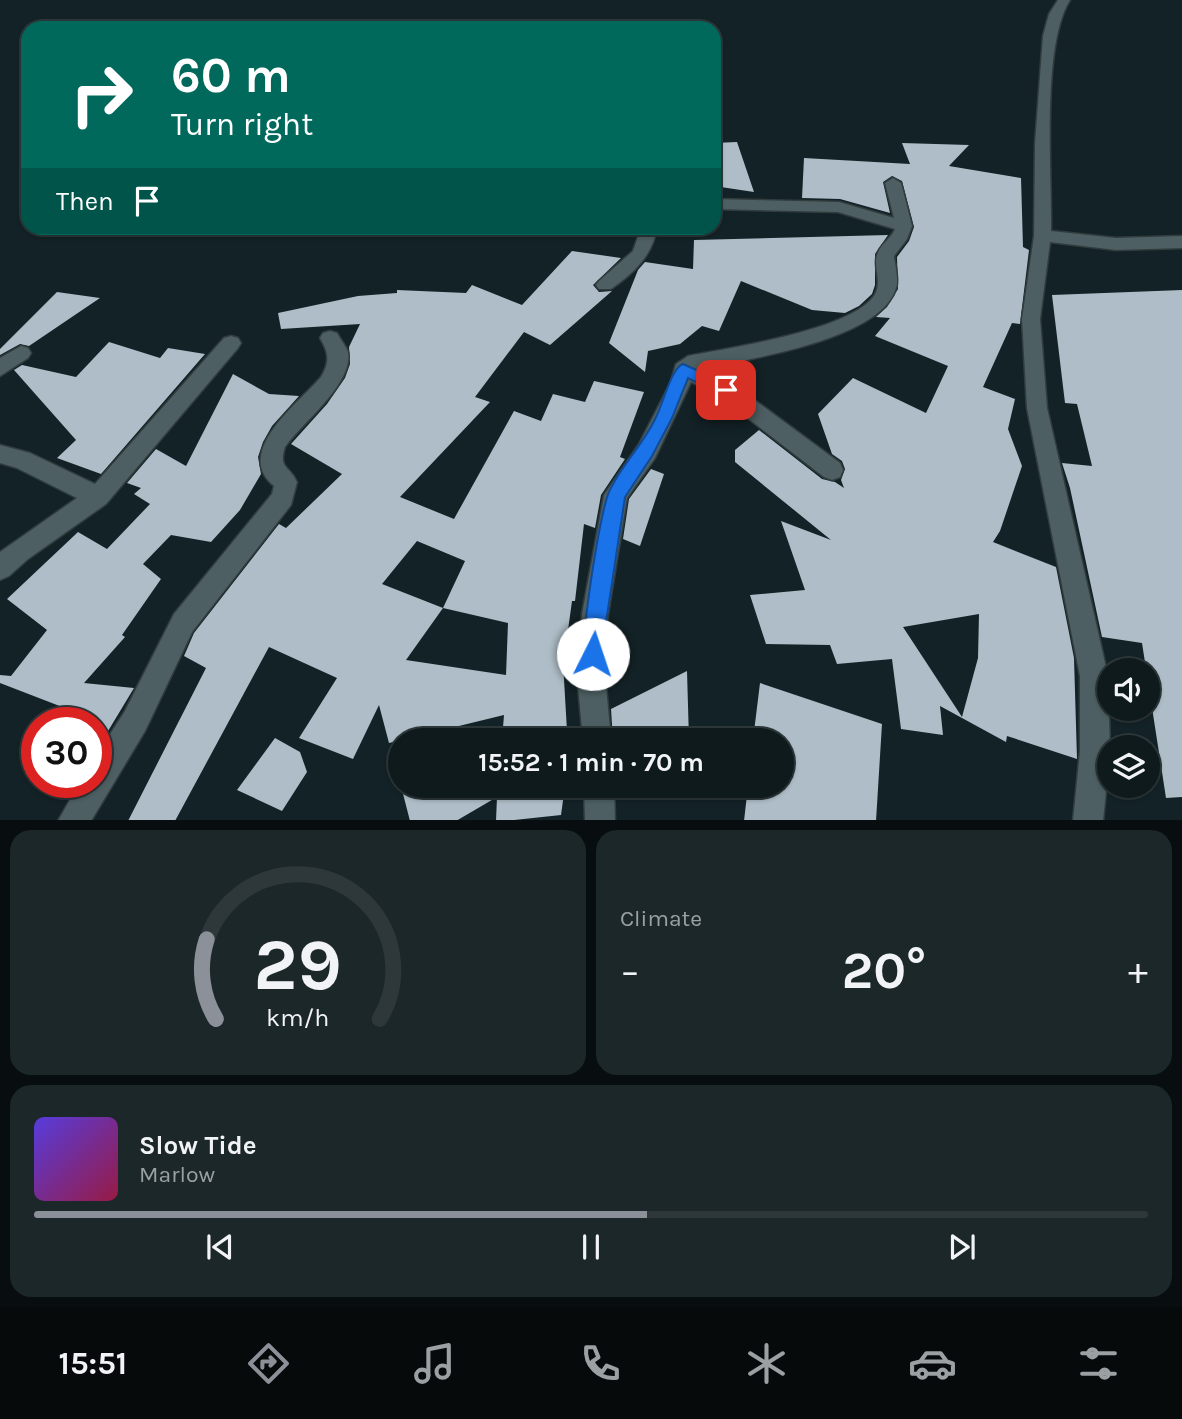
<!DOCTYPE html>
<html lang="en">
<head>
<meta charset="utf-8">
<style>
	:root { --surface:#0e1a1c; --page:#1c2729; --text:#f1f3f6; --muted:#9ba1a3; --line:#2e383b; --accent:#8c9099 }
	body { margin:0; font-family:Karla,sans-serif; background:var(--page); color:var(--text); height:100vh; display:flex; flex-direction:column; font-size:26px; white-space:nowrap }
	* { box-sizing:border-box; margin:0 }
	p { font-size:23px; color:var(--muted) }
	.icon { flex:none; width:38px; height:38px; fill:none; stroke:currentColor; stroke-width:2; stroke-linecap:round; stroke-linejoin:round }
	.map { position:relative; height:820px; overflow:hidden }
	.details { display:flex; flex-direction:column; gap:10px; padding:10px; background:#080e0f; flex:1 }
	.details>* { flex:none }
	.banner { position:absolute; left:21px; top:21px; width:700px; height:214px; border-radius:21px; box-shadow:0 2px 5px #0004,0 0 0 2px var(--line); background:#00695c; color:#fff; overflow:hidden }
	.tools { position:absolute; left:1097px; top:658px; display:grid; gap:14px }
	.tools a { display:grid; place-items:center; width:63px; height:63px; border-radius:50%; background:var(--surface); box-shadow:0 2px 5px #0004,0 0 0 2px var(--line); font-size:35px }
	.speed { position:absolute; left:21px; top:707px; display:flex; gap:14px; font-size:35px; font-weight:700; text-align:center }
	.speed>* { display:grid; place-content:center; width:91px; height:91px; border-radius:50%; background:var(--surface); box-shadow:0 2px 5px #0004,0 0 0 2px var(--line); line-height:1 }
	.speed .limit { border:10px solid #d22; background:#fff; color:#111 }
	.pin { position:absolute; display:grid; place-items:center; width:60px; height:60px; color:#fff; margin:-30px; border-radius:14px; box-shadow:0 4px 10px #0006 }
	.me { position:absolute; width:77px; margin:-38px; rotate:4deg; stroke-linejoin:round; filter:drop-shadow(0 0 5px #0008) }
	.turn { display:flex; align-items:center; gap:24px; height:147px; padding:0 35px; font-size:32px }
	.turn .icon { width:91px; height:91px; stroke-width:2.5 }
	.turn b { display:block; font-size:49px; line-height:60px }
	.then { display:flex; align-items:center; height:66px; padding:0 35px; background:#0003; gap:14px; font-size:26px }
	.big { font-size:52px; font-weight:700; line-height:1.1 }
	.details .tile { flex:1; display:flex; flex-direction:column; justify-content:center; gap:10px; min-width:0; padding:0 24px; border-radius:21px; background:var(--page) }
	.details .dial { align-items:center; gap:0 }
	.dial svg { height:182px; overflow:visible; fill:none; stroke:var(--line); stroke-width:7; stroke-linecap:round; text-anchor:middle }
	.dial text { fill:var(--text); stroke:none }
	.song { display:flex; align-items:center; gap:21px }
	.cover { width:84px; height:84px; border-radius:10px; background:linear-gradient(135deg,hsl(250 70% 55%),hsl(340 70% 35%)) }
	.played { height:7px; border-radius:4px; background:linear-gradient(90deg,var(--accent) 55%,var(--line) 55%) }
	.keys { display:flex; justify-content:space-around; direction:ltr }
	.heat { display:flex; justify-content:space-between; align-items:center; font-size:38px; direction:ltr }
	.details .tiles { flex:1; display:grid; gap:10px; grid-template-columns:1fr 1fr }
	.tile:last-child { grid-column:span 2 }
	.trip { position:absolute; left:388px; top:728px; width:406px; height:70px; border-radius:35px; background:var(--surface); box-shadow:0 2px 5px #0004,0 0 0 2px var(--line); font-weight:700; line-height:70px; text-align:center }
	.menu { display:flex; height:112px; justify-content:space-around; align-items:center; background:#060a0b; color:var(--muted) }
	.menu .icon { width:49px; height:49px }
	.menu .active { color:var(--accent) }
	.menu b { font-size:32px; color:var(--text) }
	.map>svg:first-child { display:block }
	.building { fill:#aebdc7; fill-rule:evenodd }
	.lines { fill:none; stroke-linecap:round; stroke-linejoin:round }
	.street-casing { stroke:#313c3e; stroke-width:3 }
	.street { fill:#4d5f62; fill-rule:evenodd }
	.route { fill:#1a73e8; stroke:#114b97; stroke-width:2 }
</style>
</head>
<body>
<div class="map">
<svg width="1182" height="821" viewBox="0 0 1182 821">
	<rect width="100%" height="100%" fill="#132226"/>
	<path class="building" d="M737,142L754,192L714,186V143Z
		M902,143L969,145L949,166L1021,178L1023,247L1029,250L1020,324L1012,323L983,387L1015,399L1008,429L1022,466L1000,531L993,542L1056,567L1074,658L1077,759L1007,736L1006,742L940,706L943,735L901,729L892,659L837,664L830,645L766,644L750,595L805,590L781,521L831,540L735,462V450L759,430L822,479L835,482L844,488L841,480L845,469L842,461L832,454L818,414L853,378L926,413L948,366L875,336L890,318L876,317L887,307L898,289L897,257L909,241L914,227L902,181L892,176L883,182L890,213L840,199L802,198L804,158L910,164ZM979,614L978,658L962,717L903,627Z
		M888,235L875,254V285L872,294L859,306L845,313L812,310L741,281L719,331L702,326L680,344L648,351L645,372L609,343L638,270L645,262L693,269L694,240Z
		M572,251L621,258L593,285L599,292L612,291L550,345L524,332L475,397L490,402L400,497L454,519L514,411L541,421L553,394L585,402L594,381L644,392L620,457L625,459L601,495L595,528L584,524L575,601H572L566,645H562L567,731L572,729L570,740H502L504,715L389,743L379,705L353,759L299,738L337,678L269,647L175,821H128L206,668L184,656L194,633L279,524L286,528L342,474L291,444L327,404L345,378L350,364L349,347L360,324L281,329L278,313L358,296L397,293V290L466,293L472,285L522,305ZM417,541L465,561L443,608L382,584ZM443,608L508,623L506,675L406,660Z
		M1182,290V797L1166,798L1142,643L1102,637L1070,488L1062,463L1092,466L1077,404L1065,403L1052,295Z
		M57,292L100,298L29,346L20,344L0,355V349Z
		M109,342L160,358L168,348L205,354L101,474L57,458L76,440L14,370L22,365L76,377Z
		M233,374L269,394L299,396L272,426L263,442L258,457L261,474L240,510L211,542L171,535L143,564L161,579L122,635L125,637L84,683L134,688L96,751V723H63L70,710L0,683V675L11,676L47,630L7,599L78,532L107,549L150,504L134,494L141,488L127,483L156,449L186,466Z
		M651,469L664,474L640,546L623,539L629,499Z
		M687,671L689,740H613L611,709Z
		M760,683L882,724L876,821H744L748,786H782V740H753Z
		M275,738L300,752L307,772L282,811L237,790Z
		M401,786H565L561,815L505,821H496L497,797L456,821H410Z
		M617,786H652V792L617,798Z"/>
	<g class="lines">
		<defs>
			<path id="street" d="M1058,0H1070C1041,46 1052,174 1051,231L1116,238L1182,236V248L1116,250L1050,242L1040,319L1047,408L1108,676L1110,752L1103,821H1073L1080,751V676L1027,408L1022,319L1034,236L1035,144L1043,36L1049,14Z
				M893,178L901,183L912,226L907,239L894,256C895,265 899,280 896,288C881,340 748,359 701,369L733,384L840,463L843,470L840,477L832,480L824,477L719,396L691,382L655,458L627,498L608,614L605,675L611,740H583L577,675L582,614L604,495L639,444L670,384L676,364L688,356C730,348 850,330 874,296C883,282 873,269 877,255C880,244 891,239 895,229L838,212L714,209V199L839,202L894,218L885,183Z
				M641,228H657C652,256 634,273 611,289H599L596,285L599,281L633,251Z
				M330,331L337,333C340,339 346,346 348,352C354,383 302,423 285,447C278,469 290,466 297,482L291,505L192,632L145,731L91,821H58L80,782H96V756L125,711L174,614L272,494L274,486C232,452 300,402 321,377C330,362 329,353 320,338L323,333Z
				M231,336L238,338L241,343L238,348L106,504L28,559L9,576L0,580V552L77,498L17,468L0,463V445L30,453L95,484L224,338Z
				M21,346L28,348L31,353L28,358L0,376V358Z
				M584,786H614L615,821H585Z"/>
		</defs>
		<use href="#street" class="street-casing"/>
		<use href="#street" class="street"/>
	</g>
	<path class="route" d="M683,364L732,386L734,390L726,396L688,378L672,418L652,456L625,497L600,662L593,665L585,662C579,645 600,511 609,492C621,465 645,443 657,415C663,403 672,367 683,364Z"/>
</svg>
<div class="tools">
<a><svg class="icon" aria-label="sound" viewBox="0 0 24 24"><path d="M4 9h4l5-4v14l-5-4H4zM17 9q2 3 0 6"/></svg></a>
<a><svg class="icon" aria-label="layers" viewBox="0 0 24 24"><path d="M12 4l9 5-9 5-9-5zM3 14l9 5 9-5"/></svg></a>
</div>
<div class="speed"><div class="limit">30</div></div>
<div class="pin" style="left:726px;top:390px;background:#d93025"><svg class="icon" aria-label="arrive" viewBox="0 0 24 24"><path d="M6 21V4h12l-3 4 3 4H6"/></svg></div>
<svg class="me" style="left:593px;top:654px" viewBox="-20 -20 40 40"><circle r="19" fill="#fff"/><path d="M0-13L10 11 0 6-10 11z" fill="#1a73e8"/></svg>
<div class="trip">15:52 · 1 min · 70 m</div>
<div class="banner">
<div class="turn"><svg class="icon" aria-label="right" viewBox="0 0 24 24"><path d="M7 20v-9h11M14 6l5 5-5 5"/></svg><div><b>60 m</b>Turn right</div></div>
<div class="then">Then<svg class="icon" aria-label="arrive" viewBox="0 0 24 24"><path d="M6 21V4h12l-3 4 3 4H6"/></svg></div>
</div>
</div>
<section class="details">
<div class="tiles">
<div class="tile dial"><svg viewBox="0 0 100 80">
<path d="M14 69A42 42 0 1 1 86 69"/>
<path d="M14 69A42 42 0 0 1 10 34" stroke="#8c9099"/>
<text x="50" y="56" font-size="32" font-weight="700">29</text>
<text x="50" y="72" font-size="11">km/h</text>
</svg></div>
<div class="tile"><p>Climate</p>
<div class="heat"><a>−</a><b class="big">20°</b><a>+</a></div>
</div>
<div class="tile">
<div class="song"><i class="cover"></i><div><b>Slow Tide</b><p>Marlow</p></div></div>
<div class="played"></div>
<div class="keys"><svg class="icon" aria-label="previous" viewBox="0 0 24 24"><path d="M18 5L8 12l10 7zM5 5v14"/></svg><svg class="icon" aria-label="pause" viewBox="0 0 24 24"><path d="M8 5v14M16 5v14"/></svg><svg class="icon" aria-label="next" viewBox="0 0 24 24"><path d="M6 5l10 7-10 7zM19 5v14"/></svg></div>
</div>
</div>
</section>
<nav class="menu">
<b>15:51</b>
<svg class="icon active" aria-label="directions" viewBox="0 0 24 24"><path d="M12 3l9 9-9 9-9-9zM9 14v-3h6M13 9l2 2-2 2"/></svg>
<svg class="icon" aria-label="music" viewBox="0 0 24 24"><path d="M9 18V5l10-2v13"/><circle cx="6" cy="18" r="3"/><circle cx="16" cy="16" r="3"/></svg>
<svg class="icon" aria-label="phone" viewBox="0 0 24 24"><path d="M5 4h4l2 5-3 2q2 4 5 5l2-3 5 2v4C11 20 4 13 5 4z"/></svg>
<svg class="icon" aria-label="climate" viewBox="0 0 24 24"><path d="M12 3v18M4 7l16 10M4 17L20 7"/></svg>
<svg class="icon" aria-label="car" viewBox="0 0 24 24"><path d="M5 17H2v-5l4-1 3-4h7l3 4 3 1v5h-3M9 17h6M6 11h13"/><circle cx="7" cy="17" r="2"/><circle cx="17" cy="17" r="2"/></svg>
<svg class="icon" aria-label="filters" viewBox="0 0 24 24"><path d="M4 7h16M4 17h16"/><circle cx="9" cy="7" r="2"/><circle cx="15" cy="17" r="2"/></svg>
</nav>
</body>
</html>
